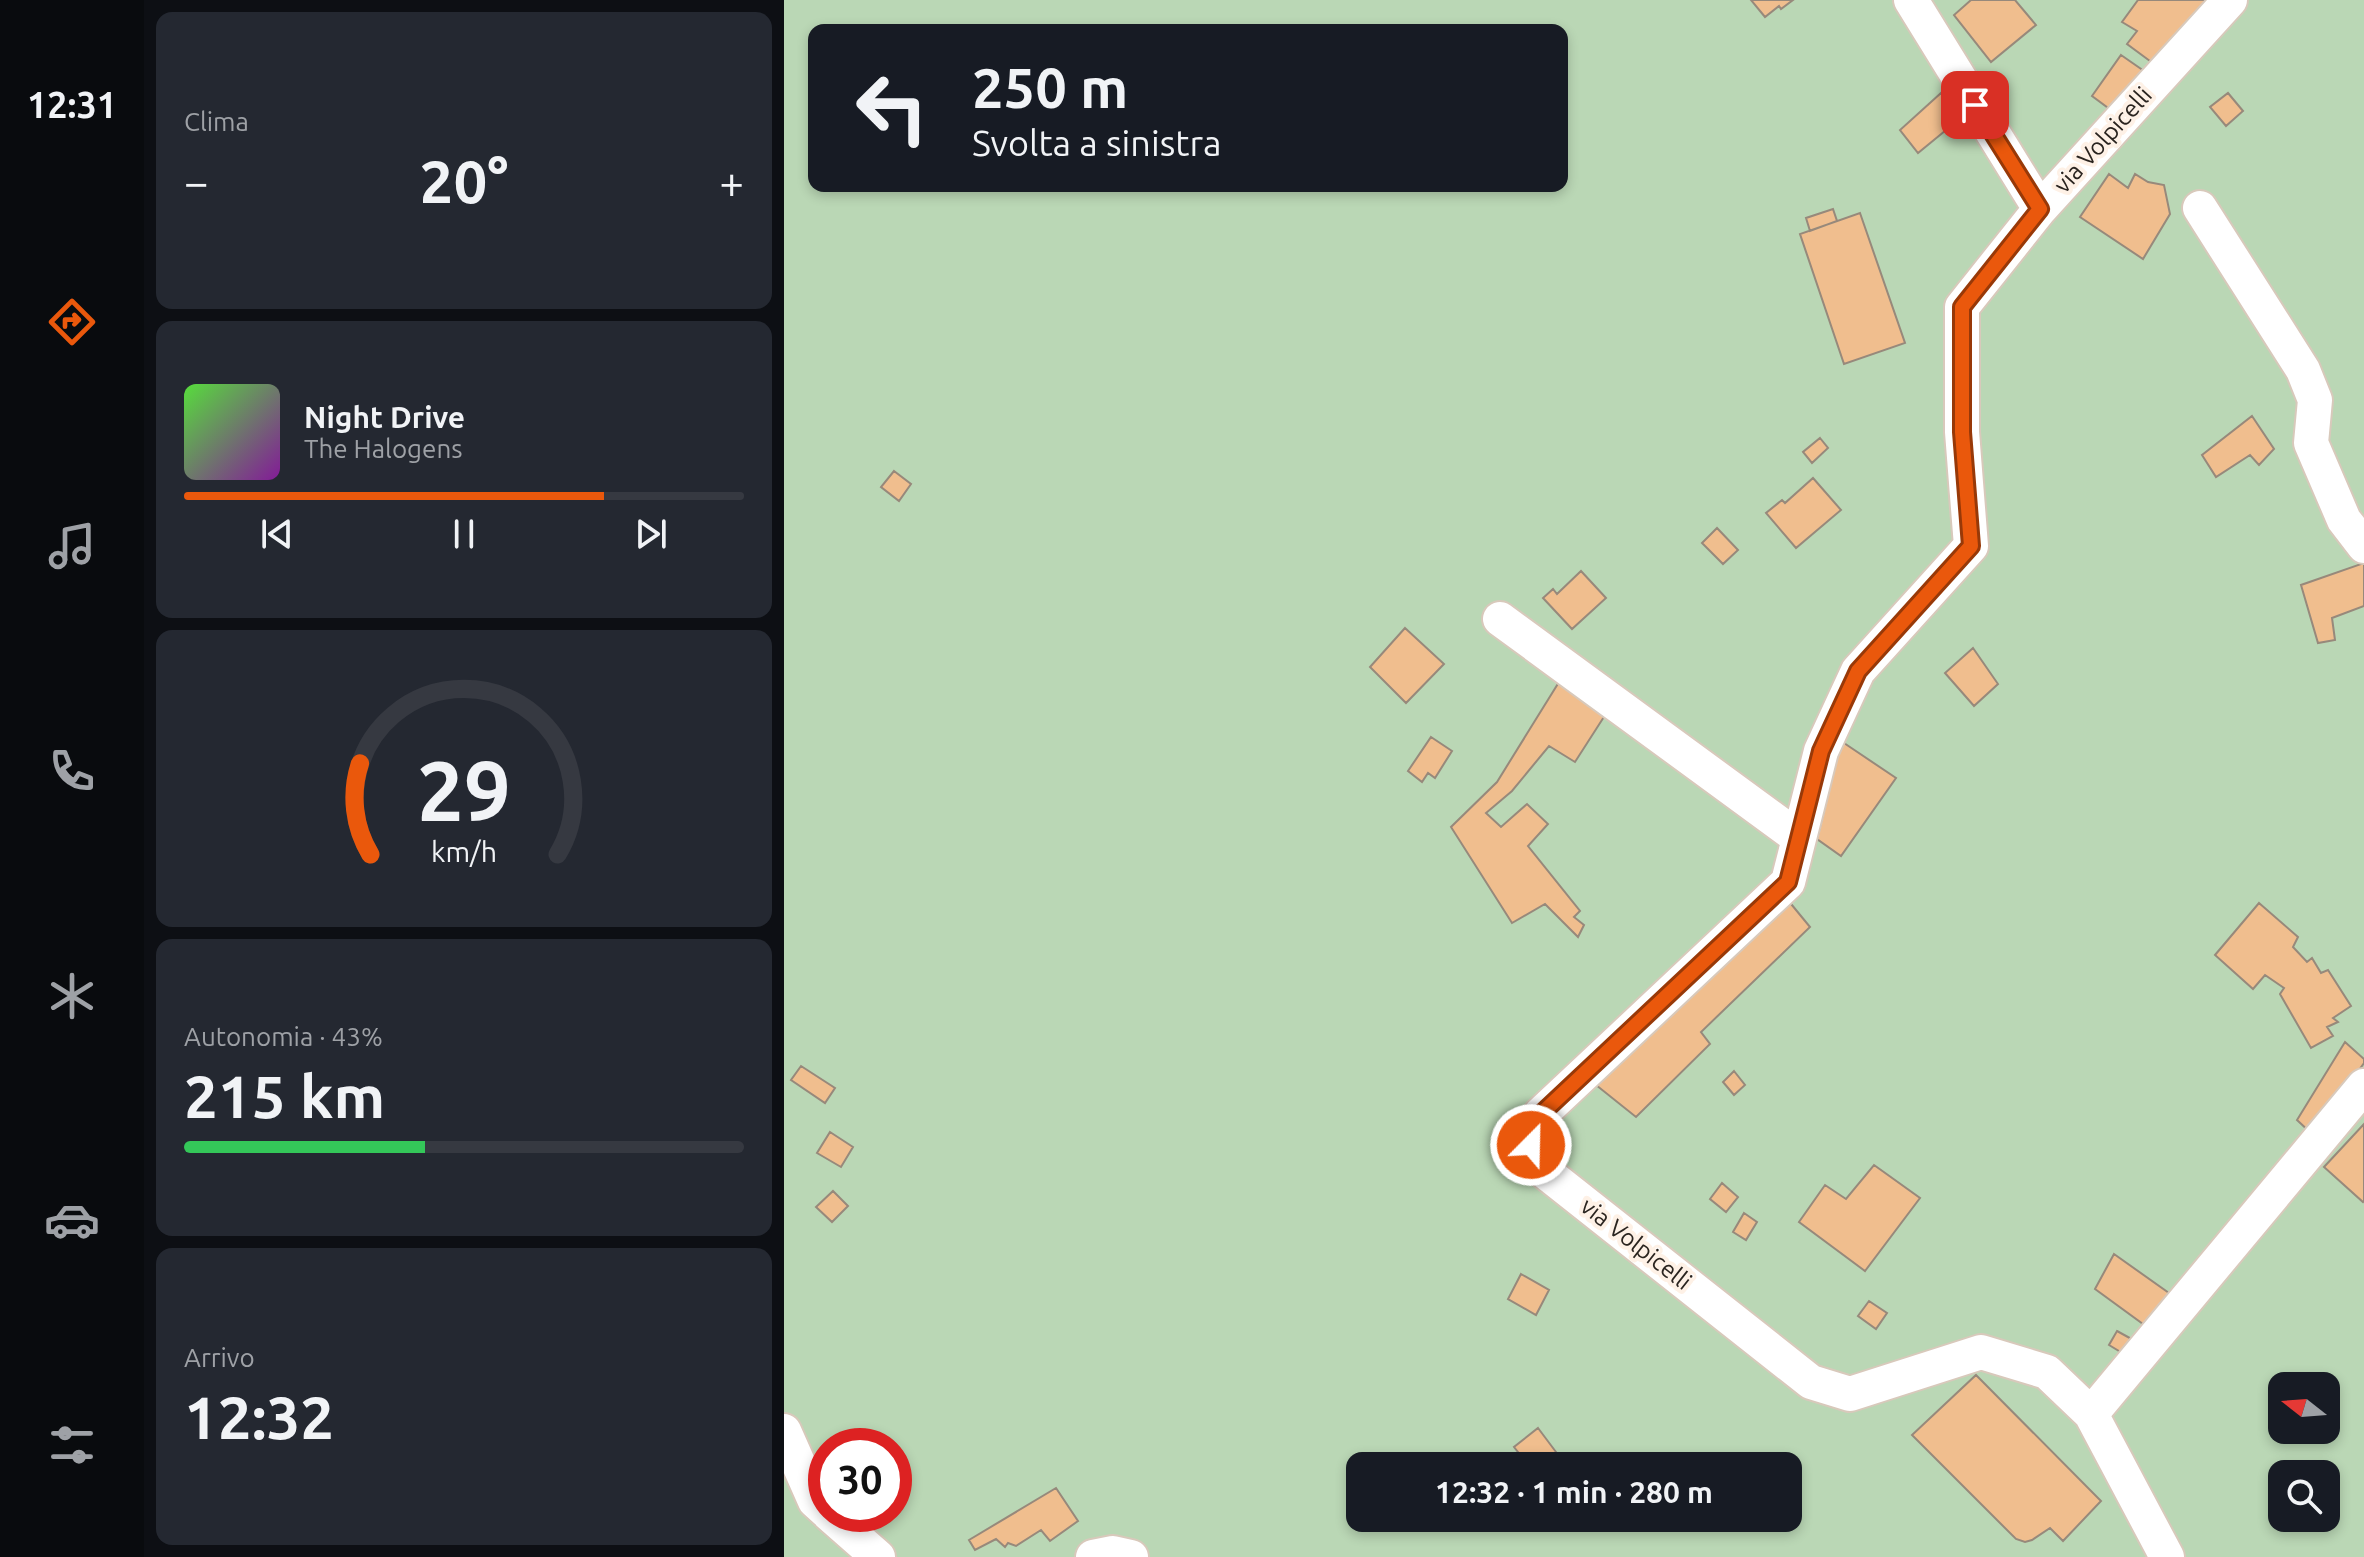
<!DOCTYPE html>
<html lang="it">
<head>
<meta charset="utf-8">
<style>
	:root { --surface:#171b24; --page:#242831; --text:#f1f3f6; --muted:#9ea1a6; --line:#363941; --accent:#ea580c }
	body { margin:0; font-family:Ubuntu,sans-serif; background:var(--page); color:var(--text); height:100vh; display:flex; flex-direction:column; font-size:30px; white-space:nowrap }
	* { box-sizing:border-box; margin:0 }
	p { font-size:26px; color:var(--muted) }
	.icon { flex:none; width:44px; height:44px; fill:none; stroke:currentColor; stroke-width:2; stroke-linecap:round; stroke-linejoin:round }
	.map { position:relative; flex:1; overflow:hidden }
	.drawer { display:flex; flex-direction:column; gap:12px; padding:12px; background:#0d0f14; width:640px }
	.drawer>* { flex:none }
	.top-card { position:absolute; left:24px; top:24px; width:760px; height:168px; border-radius:16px; box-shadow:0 4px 12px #0003; background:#171b24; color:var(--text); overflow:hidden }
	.needle { width:52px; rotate:287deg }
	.fabs { position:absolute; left:1484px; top:1372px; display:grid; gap:16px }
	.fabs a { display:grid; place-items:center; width:72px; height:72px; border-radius:16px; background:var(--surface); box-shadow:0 4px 12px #0003; font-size:40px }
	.speed { position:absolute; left:24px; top:1428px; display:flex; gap:16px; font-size:40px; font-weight:700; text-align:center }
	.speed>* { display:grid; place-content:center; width:104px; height:104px; border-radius:50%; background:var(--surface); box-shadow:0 4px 12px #0003; line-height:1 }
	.speed .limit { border:12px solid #d22; background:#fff; color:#111 }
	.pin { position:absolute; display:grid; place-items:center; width:68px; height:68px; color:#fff; margin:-34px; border-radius:16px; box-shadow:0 4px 12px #0006 }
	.me { position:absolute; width:88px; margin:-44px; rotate:23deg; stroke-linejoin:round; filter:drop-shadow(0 0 6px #0008) }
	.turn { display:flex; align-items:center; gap:28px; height:168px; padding:0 32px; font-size:36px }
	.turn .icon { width:104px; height:104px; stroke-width:2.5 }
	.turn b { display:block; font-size:56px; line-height:68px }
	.big { font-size:60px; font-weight:600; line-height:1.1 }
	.drawer .card { flex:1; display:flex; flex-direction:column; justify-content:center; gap:12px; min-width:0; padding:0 28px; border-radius:16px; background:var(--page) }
	.drawer .dial { align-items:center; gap:0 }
	.dial svg { height:208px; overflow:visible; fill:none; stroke:var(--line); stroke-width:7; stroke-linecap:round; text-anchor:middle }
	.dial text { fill:var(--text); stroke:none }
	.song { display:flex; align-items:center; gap:24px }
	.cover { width:96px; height:96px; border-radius:12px; background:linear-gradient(135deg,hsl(110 70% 55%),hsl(290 70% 35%)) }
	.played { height:8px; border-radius:4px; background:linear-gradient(90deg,var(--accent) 75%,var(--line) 75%) }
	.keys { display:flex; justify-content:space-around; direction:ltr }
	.heat { display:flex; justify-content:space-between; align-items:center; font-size:44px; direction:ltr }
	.charge { height:12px; border-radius:6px; background:linear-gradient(90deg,#34c759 43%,var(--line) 0) }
	.trip { position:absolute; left:562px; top:1452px; width:456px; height:80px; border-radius:16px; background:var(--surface); box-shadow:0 4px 12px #0003; font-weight:600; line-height:80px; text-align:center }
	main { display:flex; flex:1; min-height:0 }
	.tab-bar { display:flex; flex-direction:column; width:144px; justify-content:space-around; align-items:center; background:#090b0e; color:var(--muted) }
	.tab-bar .icon { width:56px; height:56px }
	.tab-bar .active { color:var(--accent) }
	.tab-bar b { font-size:36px; color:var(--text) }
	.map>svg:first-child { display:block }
	.green { fill:#bad7b5; fill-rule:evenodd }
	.building { fill:#f0be8e; stroke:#97897b; stroke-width:2 }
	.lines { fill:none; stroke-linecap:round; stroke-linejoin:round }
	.minor-casing { stroke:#d8c9bb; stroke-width:38 }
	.minor { stroke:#fff; stroke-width:34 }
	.route-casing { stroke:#983908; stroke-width:20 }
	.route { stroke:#ea580c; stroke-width:14 }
	.labels { text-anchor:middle; stroke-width:8; stroke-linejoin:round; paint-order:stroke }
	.street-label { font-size:24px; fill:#2a241f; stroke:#fef1e6 }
</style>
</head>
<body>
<main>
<nav class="tab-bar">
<b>12:31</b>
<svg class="icon active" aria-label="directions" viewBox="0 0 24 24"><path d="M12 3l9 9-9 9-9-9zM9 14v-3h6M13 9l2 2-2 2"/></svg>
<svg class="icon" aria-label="music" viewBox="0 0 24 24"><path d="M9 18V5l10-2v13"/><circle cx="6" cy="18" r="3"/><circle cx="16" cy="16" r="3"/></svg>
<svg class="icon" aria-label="phone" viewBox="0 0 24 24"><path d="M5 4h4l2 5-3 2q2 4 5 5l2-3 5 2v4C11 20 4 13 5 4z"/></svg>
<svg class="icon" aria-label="climate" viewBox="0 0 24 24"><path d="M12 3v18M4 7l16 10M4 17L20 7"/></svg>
<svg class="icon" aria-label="car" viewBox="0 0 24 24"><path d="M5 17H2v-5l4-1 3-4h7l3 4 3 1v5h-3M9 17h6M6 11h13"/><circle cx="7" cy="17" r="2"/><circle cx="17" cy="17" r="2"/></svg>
<svg class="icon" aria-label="filters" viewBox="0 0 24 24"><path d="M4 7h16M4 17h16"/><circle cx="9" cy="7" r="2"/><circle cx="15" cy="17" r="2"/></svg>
</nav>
<section class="drawer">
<div class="card"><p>Clima</p>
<div class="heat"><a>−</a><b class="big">20°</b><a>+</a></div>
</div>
<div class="card">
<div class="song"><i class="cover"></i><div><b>Night Drive</b><p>The Halogens</p></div></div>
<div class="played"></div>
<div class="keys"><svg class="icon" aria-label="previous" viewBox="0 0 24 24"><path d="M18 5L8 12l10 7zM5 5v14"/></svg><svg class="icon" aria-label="pause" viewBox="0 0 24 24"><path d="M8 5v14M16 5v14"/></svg><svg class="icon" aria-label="next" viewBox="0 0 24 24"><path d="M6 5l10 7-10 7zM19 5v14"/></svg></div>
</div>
<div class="card dial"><svg viewBox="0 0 100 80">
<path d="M14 69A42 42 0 1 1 86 69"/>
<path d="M14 69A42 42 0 0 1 10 34" stroke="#ea580c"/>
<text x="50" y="56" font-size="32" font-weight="700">29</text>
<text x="50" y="72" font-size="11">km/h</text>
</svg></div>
<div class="card"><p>Autonomia · 43%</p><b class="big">215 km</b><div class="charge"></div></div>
<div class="card"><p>Arrivo</p><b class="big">12:32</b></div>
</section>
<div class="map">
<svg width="1580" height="1557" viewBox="0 0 1580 1557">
	<rect width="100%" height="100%" fill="#fef1e6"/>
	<path class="green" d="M0,0H1580V1557H0ZM30,30H778V186H30ZM1498,1386H1542V1430H1498ZM42,1446H110V1514H42ZM576,1466H1004V1518H576ZM1498,1474H1542V1518H1498Z"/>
	<path class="building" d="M967,0H1009L997,9L995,6L981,17Z
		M1187,0H1231L1252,25L1207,62L1170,15Z
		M1354,0H1432L1374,67L1343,44L1353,31L1338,22Z
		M1337,55L1360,71L1331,113L1308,96Z
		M1157,93L1178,117L1134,153L1116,130Z
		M1444,93L1459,111L1442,126L1426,107Z
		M1325,174L1344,188L1351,174L1364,182L1380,185L1386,214L1359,259L1296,217Z
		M1049,209L1053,221L1026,231L1022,218Z
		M1076,213L1121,343L1060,364L1016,234Z
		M1468,416L1490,449L1475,465L1466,455L1432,477L1418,455Z
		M1036,438L1044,448L1028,463L1019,452Z
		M110,471L127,484L115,501L97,487Z
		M1029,478L1057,510L1012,548L982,513L998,500L1001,503Z
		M933,528L954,550L939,564L918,543Z
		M1580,563V606L1548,618L1551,640L1534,643L1517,585Z
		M797,571L822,598L788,629L759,598L769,589L773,594Z
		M621,628L660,664L622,703L586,667Z
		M1189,648L1214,684L1190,706L1161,673Z
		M780,674L825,709L791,762L765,746L728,791L702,813L717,827L743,804L764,824L744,846L796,911L790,917L800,925L794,937L761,904L728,923L667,827L713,782Z
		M647,737L668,751L651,778L644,773L638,782L624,771Z
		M1057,741L1112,778L1057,856L1033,839Z
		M1003,899L1026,927L917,1032L926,1044L852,1117L812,1085Z
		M1475,903L1514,937L1509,947L1523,962L1528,958L1537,973L1544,970L1567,1006L1549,1018L1554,1022L1543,1027L1549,1036L1527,1048L1496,994L1500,988L1481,975L1469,989L1431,955Z
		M1561,1042L1580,1059V1063L1529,1135L1513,1120Z
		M17,1066L51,1088L41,1103L7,1080Z
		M950,1071L961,1085L950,1095L939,1082Z
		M1580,1124V1201L1579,1202L1540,1167Z
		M46,1132L69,1147L57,1167L33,1153Z
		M1090,1165L1136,1198L1081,1271L1015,1222L1041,1185L1062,1199Z
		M938,1183L954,1197L942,1212L926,1199Z
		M49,1191L64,1206L48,1222L32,1207Z
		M960,1213L973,1222L962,1240L949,1232Z
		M1330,1254L1392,1298L1370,1332L1311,1289Z
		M737,1274L765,1290L752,1315L724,1299Z
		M1085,1301L1103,1313L1092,1329L1074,1316Z
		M1333,1331L1353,1342L1345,1357L1325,1345Z
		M1192,1375L1317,1501L1279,1541L1266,1528L1248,1540L1241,1542L1232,1539L1128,1435Z
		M754,1428L778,1460L771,1466H745L730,1447Z
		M272,1488L294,1521L266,1541L257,1530L232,1546L224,1543L221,1547L212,1539L191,1550L185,1540Z"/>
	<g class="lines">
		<defs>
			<path id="minor" d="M1127,0L1256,209
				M1416,208L1519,370L1531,400L1527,443L1560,520L1580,546
				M716,619L1015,838
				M1307,1414L1580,1086
				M0,1431L31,1501L42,1511
				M45,1514L94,1557
				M309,1557L329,1553L347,1557
				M1383,1557L1307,1414L1263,1372L1197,1352L1066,1394L1027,1382L755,1167L747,1145L756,1115L1004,882L1037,751L1074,671L1187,546L1178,432V307L1256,209L1446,0"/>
		</defs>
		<use href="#minor" class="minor-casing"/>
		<use href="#minor" class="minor"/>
	</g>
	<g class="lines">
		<defs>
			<path id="route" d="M747,1145L756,1115L1004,882L1037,751L1074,671L1187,546L1178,432V307L1256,209L1191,105"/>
		</defs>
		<use href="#route" class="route-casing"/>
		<use href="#route" class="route"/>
	</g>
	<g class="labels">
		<g class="street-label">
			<text transform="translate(1319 140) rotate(-48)" y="8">via Volpicelli</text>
			<text transform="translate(852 1244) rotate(38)" y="8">via Volpicelli</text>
		</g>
	</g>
</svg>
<div class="fabs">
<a><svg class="needle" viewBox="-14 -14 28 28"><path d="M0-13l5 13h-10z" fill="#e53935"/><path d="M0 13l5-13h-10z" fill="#9ea1a6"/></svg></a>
<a><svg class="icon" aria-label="search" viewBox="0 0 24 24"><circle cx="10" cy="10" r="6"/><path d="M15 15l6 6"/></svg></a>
</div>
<div class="speed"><div class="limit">30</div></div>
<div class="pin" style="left:1191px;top:105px;background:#d93025"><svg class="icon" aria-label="arrive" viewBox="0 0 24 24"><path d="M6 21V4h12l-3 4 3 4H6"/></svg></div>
<svg class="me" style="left:747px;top:1145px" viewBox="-20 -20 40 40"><circle r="17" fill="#ea580c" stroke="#fff" stroke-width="3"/><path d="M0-11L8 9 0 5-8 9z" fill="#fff"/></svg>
<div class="trip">12:32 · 1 min · 280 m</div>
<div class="top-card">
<div class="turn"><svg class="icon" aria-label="left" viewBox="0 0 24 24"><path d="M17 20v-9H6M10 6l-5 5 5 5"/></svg><div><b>250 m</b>Svolta a sinistra</div></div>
</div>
</div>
</main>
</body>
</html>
